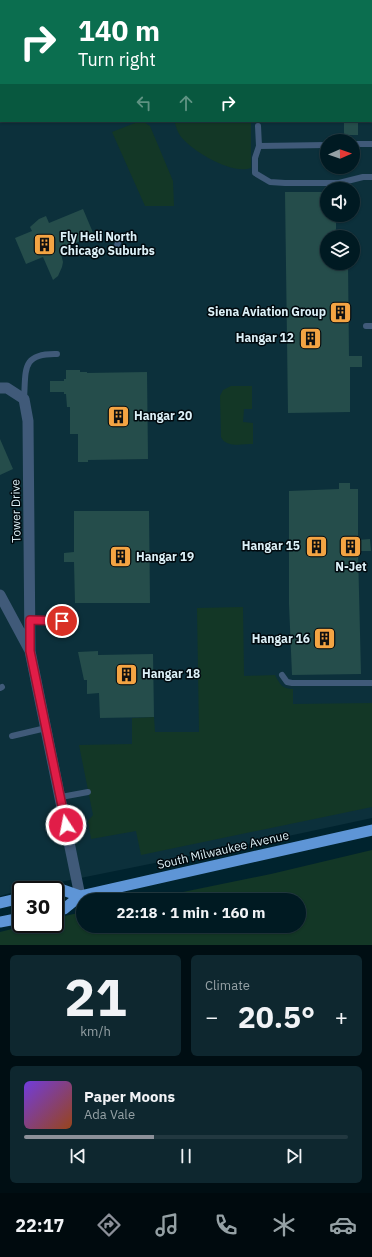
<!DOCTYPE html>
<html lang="en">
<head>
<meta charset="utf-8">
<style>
	:root { --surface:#001a22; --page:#0e272f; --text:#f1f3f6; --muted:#95a1a5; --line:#223840; --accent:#8c9099 }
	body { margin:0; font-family:"IBM Plex Sans",sans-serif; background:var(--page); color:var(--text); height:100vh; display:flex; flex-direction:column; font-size:15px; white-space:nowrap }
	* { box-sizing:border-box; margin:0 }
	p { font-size:13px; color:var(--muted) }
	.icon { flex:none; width:22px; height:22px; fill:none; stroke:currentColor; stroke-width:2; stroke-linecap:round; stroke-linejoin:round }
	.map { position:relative; height:945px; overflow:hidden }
	.side { display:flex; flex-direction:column; gap:10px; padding:10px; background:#000e13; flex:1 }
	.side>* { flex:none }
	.banner { position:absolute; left:0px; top:0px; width:372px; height:122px; box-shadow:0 1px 3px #0004,0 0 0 1px var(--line); background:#0b6e4f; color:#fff; overflow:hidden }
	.needle { width:26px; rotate:88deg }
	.fabs { position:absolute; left:320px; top:134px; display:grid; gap:8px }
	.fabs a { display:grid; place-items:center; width:40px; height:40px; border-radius:50%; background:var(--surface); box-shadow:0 1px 3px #0004,0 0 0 1px var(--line); font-size:20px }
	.speed { position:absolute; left:12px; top:881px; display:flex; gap:8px; font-size:20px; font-weight:700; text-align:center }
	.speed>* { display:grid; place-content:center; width:52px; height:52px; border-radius:50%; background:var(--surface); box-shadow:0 1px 3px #0004,0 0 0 1px var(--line); line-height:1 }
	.speed .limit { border:2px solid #111; border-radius:6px; background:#fff; color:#111 }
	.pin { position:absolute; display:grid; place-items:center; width:34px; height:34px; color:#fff; margin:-17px; border:2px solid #fff; border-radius:50%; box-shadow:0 1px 4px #0007 }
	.me { position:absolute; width:44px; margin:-22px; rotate:349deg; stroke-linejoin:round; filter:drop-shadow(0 0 3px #0008) }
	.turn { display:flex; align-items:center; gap:14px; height:84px; padding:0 12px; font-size:18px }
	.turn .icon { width:52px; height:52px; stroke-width:2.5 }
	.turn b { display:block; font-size:28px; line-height:34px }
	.lanes { display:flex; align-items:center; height:38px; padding:0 12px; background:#0003; justify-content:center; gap:20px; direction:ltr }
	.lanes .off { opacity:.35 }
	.big { font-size:30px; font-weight:700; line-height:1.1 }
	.side .card { flex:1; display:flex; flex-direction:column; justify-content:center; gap:6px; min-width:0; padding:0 14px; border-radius:6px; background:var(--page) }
	.side .dial { align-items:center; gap:0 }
	.dial b { font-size:52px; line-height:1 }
	.song { display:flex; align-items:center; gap:12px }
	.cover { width:48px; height:48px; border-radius:6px; background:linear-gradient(135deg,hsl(260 70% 55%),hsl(20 70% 35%)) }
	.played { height:4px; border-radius:2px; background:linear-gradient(90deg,var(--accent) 40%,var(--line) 40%) }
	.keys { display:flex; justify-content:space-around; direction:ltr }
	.heat { display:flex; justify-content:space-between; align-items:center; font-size:22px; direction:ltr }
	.side .tiles { flex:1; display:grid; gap:10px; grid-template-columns:1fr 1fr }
	.card:last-child { grid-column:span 2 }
	.trip { position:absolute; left:76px; top:893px; width:230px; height:40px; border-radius:20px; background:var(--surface); box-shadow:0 1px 3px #0004,0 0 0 1px var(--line); font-weight:700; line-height:40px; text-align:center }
	.menu { display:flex; height:64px; justify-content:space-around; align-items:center; background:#000a0e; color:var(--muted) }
	.menu .icon { width:28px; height:28px }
	.menu .active { color:var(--accent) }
	.menu b { font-size:18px; color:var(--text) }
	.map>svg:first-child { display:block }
	.built { fill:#0c303b; fill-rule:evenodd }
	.green { fill:#133726 }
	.building { fill:#254d4b }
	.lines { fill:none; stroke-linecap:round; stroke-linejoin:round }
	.service { stroke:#405a79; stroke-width:6 }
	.minor { stroke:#405a79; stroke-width:11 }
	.primary { stroke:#5e95d6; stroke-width:11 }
	.route-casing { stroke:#92132f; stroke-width:10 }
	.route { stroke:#e11d48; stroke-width:7 }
	.labels { text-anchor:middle; stroke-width:3; stroke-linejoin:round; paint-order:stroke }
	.poi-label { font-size:12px; font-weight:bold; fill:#dcf0f7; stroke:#010a0f; text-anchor:start }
	.street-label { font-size:12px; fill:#dcf0f7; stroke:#010a0f }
</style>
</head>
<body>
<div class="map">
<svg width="372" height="945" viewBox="0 0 372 945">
	<rect width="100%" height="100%" fill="#00232e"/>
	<path class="built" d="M0,0H372V818L293,835L21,890L0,896ZM1,1H371V121H1ZM327,141H353V167H327ZM327,189H353V215H327ZM327,237H353V263H327Z"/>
	<path class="green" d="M0,0L96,1H1L0,100Z
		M140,121L144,122L150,126L173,181L174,206H145L112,132Z
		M174,121H251V168C232,175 194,152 182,138C178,134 176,126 174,121Z
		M231,386H252V409H244L243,422L253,423V444C242,444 226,448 221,437L220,396L223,390Z
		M243,607L244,676L275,675C280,684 282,689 293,689V704L372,703V807L141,855L136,831L91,839L88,821L93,815L79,745L132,744V718L154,717L155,732H199L197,608Z
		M372,850V945H0V932L32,924H55V918L83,912V926H299V900H144L271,874Z"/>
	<path class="building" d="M344,121H358V135H344Z
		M285,192H327V215H336V237H327V263H348L349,356H362V367H350V412L288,413Z
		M83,209L94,235L60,250L63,262L62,267L58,276L53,280L43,257L26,264L15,238L32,231L30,227L39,219L46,216L49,223Z
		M66,370H80V372H87V373L147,372L148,459L88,460V462H78V434H70V407H67L66,394H64V392H50V381H64V379H66Z
		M0,439L13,469L0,475Z
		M339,483H350V489H358V540L370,539L371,551H358L361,674L292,675L289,604V491L339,489Z
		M74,511H149L150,603H75L74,562H64V553L74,552Z
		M98,651V655L153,654L154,717L100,718L99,693L87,694V680H84L78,652Z"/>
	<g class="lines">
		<path class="service" d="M221,0V1
			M254,0V1
			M371,4H372
			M258,126L259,146L255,158V173L270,182L285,183H339L363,177H372
			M353,144H372
			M259,146L327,145
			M116,248L119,240
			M366,326H372
			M24,399C26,370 21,353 57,354
			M30,620L61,621
			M282,675L287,682L292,683H372
			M0,688L2,687
			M12,736L46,728
			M61,797L88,792"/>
		<path class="minor" d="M0,388H7L24,399L28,421L30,651L80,896
			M0,595L29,649"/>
		<path class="primary" d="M54,890L60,889L80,896
			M0,903L21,898
			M55,911L64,909L80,896L372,830
			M0,922L21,918"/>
	</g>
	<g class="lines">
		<defs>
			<path id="route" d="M62,621L30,620V651L66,825"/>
		</defs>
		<use href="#route" class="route-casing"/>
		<use href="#route" class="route"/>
	</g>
	<defs>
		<symbol id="building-square" viewBox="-11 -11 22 22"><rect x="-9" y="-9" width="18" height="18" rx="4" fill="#f4a443" stroke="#010a0f"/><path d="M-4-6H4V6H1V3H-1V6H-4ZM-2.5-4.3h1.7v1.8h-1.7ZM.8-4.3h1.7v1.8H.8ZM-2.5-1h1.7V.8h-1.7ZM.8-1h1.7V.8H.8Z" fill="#111"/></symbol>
	</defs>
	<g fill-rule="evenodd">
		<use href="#building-square" x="32" y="232" width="25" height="25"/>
		<use href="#building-square" x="328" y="300" width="25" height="25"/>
		<use href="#building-square" x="298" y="326" width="25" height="25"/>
		<use href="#building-square" x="106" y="404" width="25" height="25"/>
		<use href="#building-square" x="304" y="534" width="25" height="25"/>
		<use href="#building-square" x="338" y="534" width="25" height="25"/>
		<use href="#building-square" x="108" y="544" width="25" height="25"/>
		<use href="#building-square" x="312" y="626" width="25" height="25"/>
		<use href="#building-square" x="114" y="662" width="25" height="25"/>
	</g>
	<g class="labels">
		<g class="poi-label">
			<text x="60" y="241">Fly Heli North<tspan x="60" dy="14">Chicago Suburbs</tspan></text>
			<text x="326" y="316" text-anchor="end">Siena Aviation Group</text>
			<text x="294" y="342" text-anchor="end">Hangar 12</text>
			<text x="134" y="420">Hangar 20</text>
			<text x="300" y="550" text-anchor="end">Hangar 15</text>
			<text x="136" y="561">Hangar 19</text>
			<text x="351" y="571" text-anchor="middle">N-Jet</text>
			<text x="310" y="643" text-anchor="end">Hangar 16</text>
			<text x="142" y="678">Hangar 18</text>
		</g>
		<g class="street-label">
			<text transform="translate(16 511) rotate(-91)" y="4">Tower Drive</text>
			<text transform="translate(223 850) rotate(-13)" y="4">South Milwaukee Avenue</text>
		</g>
	</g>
</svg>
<div class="fabs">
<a><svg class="needle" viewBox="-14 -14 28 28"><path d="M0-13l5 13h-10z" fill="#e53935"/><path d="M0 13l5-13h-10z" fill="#95a1a5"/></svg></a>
<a><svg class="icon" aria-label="sound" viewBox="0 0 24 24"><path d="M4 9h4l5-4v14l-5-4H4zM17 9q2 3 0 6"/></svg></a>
<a><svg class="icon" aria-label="layers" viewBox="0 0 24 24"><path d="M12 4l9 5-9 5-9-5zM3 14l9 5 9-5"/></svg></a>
</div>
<div class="speed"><div class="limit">30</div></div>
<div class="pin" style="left:62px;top:621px;background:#d93025"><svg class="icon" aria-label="arrive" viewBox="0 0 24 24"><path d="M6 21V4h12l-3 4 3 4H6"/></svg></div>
<svg class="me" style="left:66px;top:825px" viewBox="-20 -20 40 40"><circle r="17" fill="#e11d48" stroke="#fff" stroke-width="3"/><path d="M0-11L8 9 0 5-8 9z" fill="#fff"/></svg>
<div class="trip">22:18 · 1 min · 160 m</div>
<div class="banner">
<div class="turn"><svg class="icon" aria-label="right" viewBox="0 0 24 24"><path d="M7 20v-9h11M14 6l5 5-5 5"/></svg><div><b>140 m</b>Turn right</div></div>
<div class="lanes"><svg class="icon off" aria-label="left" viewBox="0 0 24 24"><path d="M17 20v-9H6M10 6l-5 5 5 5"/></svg><svg class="icon off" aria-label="ahead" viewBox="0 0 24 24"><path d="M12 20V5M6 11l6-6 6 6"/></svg><svg class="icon" aria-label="right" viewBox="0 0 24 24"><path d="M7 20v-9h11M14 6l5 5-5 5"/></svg></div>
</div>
</div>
<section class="side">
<div class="tiles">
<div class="card dial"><b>21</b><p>km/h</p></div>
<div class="card"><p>Climate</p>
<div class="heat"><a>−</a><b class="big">20.5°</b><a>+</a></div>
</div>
<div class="card">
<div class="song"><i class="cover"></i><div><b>Paper Moons</b><p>Ada Vale</p></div></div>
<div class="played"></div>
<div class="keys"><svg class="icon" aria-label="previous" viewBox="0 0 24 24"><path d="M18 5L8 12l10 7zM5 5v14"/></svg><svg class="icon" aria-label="pause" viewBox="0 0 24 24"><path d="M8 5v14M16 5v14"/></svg><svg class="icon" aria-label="next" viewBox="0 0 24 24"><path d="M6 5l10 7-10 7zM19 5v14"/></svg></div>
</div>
</div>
</section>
<nav class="menu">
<b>22:17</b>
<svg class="icon active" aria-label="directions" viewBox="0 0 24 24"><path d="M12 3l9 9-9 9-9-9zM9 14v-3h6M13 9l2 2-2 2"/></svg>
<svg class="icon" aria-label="music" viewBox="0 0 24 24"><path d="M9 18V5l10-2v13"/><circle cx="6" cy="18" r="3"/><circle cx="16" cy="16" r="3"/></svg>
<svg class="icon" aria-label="phone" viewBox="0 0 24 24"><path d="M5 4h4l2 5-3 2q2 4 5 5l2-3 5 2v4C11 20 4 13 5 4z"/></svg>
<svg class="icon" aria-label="climate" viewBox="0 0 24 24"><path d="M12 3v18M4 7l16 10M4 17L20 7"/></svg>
<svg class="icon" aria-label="car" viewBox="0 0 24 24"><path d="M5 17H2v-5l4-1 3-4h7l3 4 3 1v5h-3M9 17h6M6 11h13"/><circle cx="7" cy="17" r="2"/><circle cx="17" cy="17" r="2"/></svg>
</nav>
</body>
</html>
